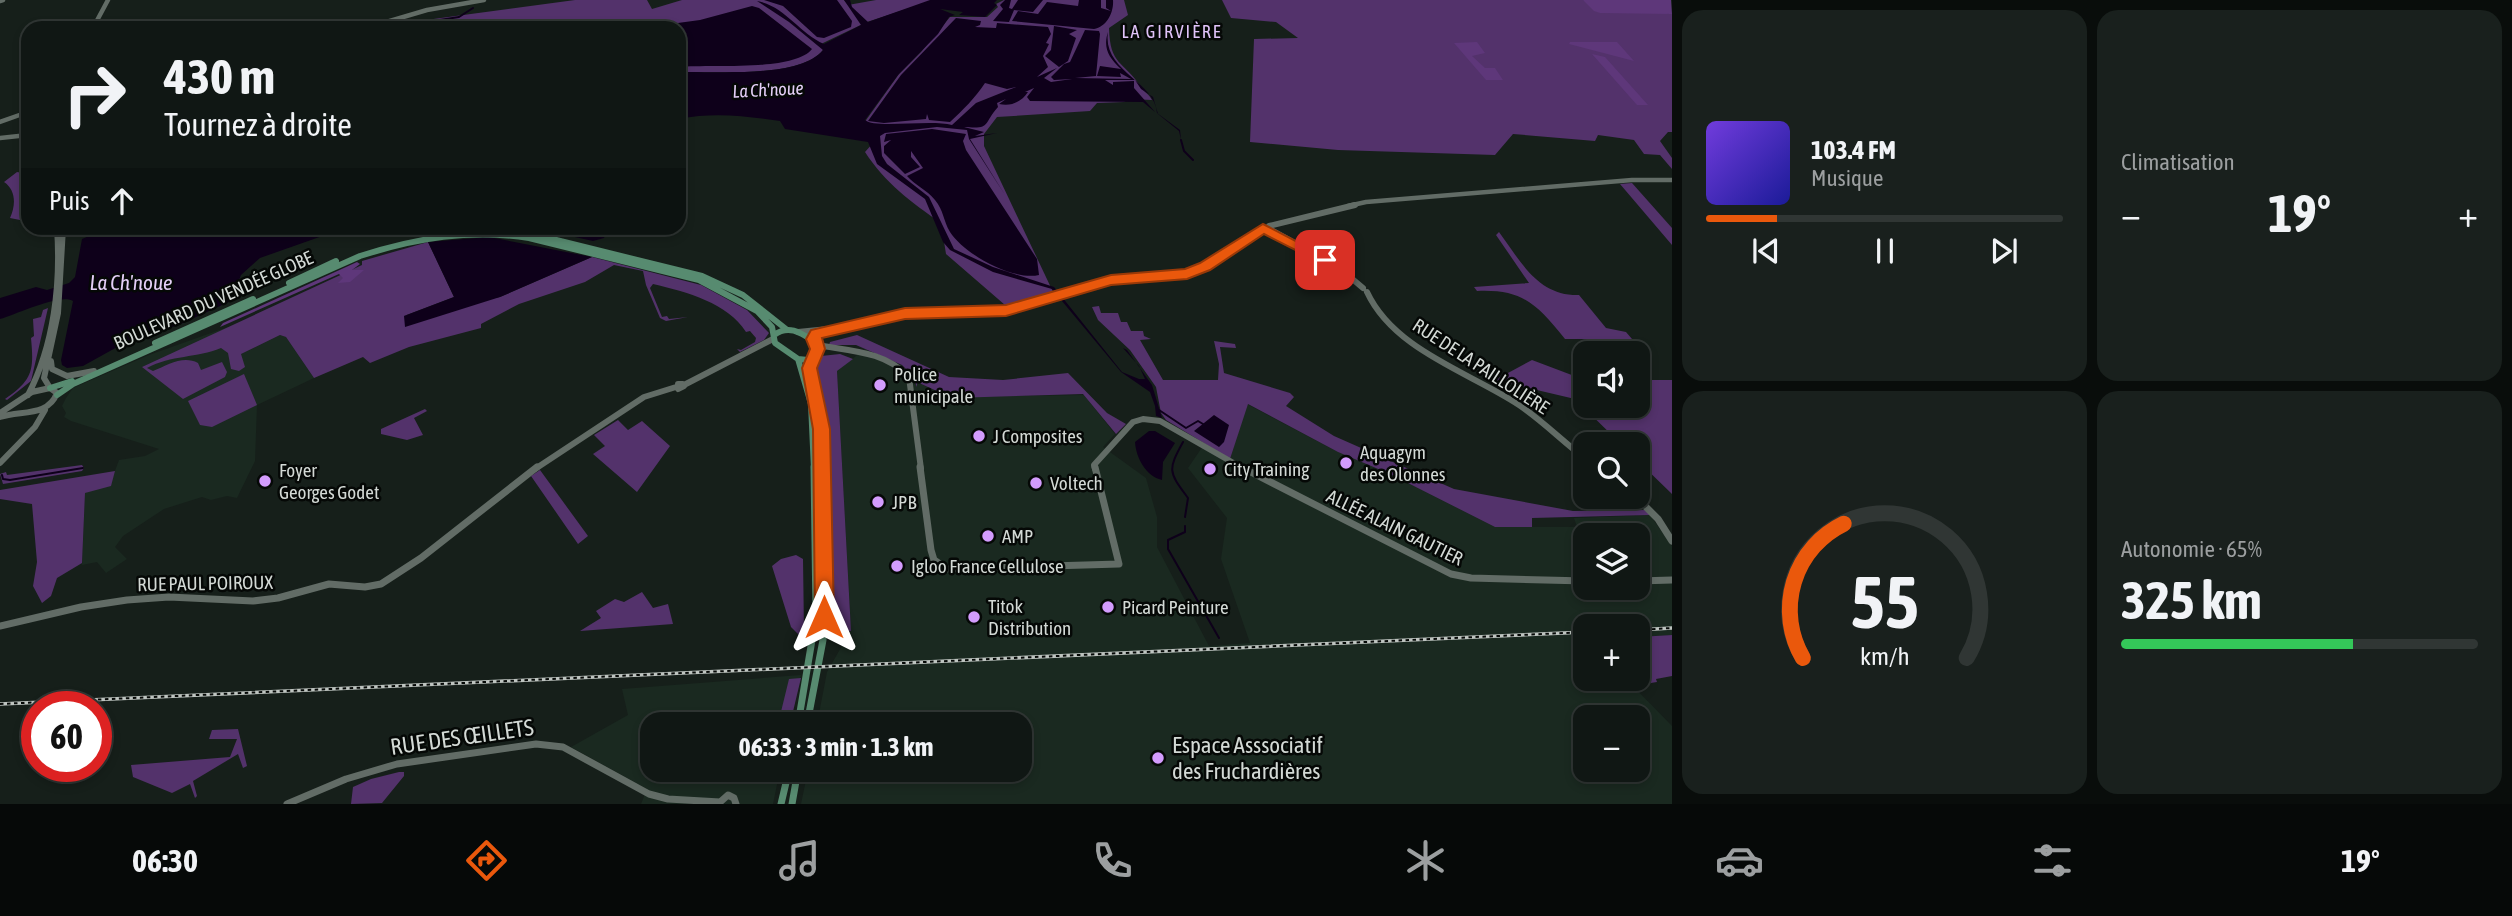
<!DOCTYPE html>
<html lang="fr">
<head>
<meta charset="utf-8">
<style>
	:root { --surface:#101714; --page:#19201d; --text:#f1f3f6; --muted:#9c9fa0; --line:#303634; --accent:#ea580c }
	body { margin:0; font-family:"Asap Condensed",sans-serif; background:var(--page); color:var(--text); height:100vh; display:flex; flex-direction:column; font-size:26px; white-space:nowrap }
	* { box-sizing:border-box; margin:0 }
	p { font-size:23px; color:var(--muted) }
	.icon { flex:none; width:38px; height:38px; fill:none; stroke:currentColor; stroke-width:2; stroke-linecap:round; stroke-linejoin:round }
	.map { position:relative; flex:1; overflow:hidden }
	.panel { display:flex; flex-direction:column; gap:10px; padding:10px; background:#090d0b; width:840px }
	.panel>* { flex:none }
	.top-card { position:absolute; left:21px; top:21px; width:665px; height:214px; border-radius:21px; box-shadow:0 4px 10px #0003,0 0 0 2px var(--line); background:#101714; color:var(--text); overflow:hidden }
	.fabs { position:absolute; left:1573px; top:341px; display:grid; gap:14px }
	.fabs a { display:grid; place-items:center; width:77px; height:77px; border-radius:14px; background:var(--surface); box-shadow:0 4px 10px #0003,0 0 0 2px var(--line); font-size:35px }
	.speed { position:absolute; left:21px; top:691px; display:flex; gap:14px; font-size:35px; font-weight:700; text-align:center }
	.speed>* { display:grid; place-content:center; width:91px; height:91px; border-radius:50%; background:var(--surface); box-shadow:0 4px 10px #0003,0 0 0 2px var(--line); line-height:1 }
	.speed .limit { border:10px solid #d22; background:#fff; color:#111 }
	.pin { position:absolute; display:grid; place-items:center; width:60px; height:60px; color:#fff; margin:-30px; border-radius:14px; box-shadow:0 4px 10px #0006 }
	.me { position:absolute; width:77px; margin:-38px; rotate:0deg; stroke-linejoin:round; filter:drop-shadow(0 0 5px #0008) }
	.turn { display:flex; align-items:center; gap:24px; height:147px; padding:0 28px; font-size:32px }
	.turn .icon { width:91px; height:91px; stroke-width:2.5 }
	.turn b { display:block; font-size:49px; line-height:60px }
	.then { display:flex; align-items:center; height:66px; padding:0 28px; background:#0003; gap:14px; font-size:26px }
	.big { font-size:52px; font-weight:700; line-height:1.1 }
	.panel .widget { flex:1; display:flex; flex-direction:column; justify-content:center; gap:10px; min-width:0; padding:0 24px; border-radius:21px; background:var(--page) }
	.panel .dial { align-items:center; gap:0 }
	.dial svg { height:182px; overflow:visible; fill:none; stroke:var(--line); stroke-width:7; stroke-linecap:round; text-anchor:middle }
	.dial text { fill:var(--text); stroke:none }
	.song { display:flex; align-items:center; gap:21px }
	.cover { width:84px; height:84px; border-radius:10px; background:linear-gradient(135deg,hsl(260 70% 55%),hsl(240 70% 35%)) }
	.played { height:7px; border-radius:4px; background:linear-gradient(90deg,var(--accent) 20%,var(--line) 20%) }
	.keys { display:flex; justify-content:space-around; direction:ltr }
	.heat { display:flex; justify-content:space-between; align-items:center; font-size:38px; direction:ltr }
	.charge { height:10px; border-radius:5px; background:linear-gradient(90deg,#34c759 65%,var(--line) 0) }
	.panel .tiles { flex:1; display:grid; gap:10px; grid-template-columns:repeat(2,1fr) }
	.trip { position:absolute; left:640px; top:712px; width:392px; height:70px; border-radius:21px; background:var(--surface); box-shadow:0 4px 10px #0003,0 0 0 2px var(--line); font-weight:700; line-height:70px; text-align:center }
	.tab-bar { display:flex; height:112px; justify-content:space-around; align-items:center; background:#060908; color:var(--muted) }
	.tab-bar .icon { width:49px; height:49px }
	.tab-bar .on { color:var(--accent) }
	.tab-bar b { font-size:32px; color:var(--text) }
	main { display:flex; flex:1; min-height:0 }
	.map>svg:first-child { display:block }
	.built { fill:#1a2920; fill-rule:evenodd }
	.green { fill:#53326b }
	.forest { fill:#5e377a }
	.water { fill:#0e001a }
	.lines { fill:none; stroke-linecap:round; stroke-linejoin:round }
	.stream { stroke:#0e001a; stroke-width:2 }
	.secondary-far2 { stroke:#626c66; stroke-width:4.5 }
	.secondary-far1 { stroke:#626c66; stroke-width:6 }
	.secondary { stroke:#626c66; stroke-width:7 }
	.primary-far1 { stroke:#578b70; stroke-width:6 }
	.primary { stroke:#578b70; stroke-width:7 }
	.rail-casing { stroke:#bec4c0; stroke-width:3.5 }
	.rail { stroke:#050806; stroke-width:2; stroke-dasharray:3.5; stroke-linecap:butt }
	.route { fill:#ea580c; stroke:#983908; stroke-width:2 }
	.poi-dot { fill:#d39cfd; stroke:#050806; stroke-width:2.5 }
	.labels { text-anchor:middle; stroke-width:5; stroke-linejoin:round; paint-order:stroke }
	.far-neighbourhood-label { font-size:18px; letter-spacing:2px; fill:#e0c3f9; stroke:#050806 }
	.far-water-label { font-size:18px; font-style:italic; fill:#e4cff7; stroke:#050806 }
	.street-label { font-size:19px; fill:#d3d9d5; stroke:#050806 }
	.poi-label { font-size:19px; fill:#d3d9d5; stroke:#050806; text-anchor:start }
	.water-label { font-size:21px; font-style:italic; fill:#e4cff7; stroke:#050806 }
	.near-street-label { font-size:23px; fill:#d3d9d5; stroke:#050806 }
	.near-poi-label { font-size:23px; fill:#d3d9d5; stroke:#050806; text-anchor:start }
</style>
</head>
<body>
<main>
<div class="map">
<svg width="1672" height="804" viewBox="0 0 1672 804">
	<rect width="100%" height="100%" fill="#161f1a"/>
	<path class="built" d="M228,327L241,354L280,335L286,337L314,378L257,405L255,461L237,498L227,496L211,500L202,497L164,509L123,536L115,547L127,559L106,573L97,562L82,565L85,493L112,479L119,460L145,456L159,449L71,421L64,417L66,413L62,406L66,398L73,388L149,355Z
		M865,349L901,365L914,381L950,397L1084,395L1115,434L1103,447L1146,478L1157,517V547L1209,646L1250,643L1221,559L1227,518L1188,468L1203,446L1230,459L1247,404L1338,452L1390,474L1495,527H1577L1574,518L1650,515L1672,546V635L1638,637V626H1586V679H1626L1672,726V804H801L808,770H1020V724H817L827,672L851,630L837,371ZM1586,536H1638V588H1586ZM1586,718H1638V770H1586Z
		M801,675L790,724H653V770H780L773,804H641L647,789L571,747L628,715L622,689Z"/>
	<path class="green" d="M575,0H647L652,9L682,0H844L848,5L876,0H934L867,22L823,43L821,45L823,50C799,79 715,71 679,72V28H405L411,22Z
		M1004,0H1124L1128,15L1109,28C1110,66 1123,60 1141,87C1145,93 1149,94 1152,100L1129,99L1124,102L1097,103L1090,111L997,117L984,134V146L1054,294L1005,305L946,254L941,223C911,202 885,183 865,152L882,133L864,123L899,74L921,52L950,17H987L998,7L996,4Z
		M1222,0H1583L1672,14V132H1668L1660,141L1672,158V169L1660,155L1644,154L1634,140L1598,135L1595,141L1513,134L1495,155L1338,150L1250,142L1254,39L1298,38L1276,22L1231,18Z
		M17,172L28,174V193L21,204L20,220L10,218C16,205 16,190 4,182Z
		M1632,183L1672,228V245L1620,184Z
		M1499,232C1521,262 1538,296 1579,295L1606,328L1626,332L1632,339H1565C1537,305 1524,289 1477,291L1474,287L1529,283L1496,235Z
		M428,242L454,297L404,316L500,297L592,257L701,285L747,310L769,333L764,340L740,352L737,349L741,350L755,342L756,338L750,331L746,332C728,303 687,292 653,284L650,288L662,317L667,316L669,319L688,317L666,321L660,318L646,285L643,271L614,265L585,282L519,304L481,324V328L409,347L370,363L363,357L314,378L286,337L280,335L241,354L245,367L239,371L231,369L228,353L221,348C197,358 171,355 147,368L153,371C168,365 183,355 198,363L201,370L222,362L227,372L225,377L183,399L142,367L362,265V261Z
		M1099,306L1101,313H1118L1121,322H1127L1131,331H1143L1144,336L1151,339L1140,340L1163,380H1218L1219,364L1214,341L1235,344L1236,348L1220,347L1224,373L1290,393L1294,397L1286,406L1334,436L1454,489L1573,511L1646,510L1650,515L1532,518V527H1495L1390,474L1338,452L1248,404L1230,459L1166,420L1161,413L1156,387L1130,350L1098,320L1092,307Z
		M48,308L31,381L7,400L5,399C33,380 34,370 31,338L34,336L33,319L41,317L43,310Z
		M857,335L949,377L1003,380L1068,373L1107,413L1126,424L1116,434L1083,394L952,398L917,382V387L912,375L902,365L856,345H829L830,342Z
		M840,354L853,359L837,371L851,631L832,632L828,424L815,365L821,356Z
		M1532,360L1585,380L1586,406H1638V380H1672V494L1638,461V444H1621L1575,399L1495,380Z
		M244,374L257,405L212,427L200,425L188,401Z
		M425,409L427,411L414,418L423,435L407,440L381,434V429Z
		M618,420L628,430L642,421L670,446L637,492L593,454L605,446L594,435Z
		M82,465L84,468L82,471L3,484L0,474L6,472L7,475Z
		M540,470L588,536L578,544L531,476Z
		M115,471L111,486L85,493L82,563L57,578L51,596L42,603L33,586L37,562L32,504L0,499V490Z
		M796,555L803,559L804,631L803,635H799L791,627L772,566L781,559Z
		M642,592L653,608L668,604L673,624L580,631L601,618L596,611L615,599L624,602Z
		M1672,635V676L1656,679L1657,682L1632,686L1626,679H1638V637Z
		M801,678L790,724H778L789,679Z
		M238,729L247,766L243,768L238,754L193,781L197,796L195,798L190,784L172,793L133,777L131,765L230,757L237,739H209L212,730Z
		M399,772H404V776L382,803L351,804L353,787L371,779Z"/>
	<path class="forest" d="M1583,0H1671L1672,14L1600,13L1594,11Z
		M1477,42L1485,53L1472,56L1485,68H1495L1503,80H1486L1454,43Z
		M1570,42H1617L1634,61L1569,44Z
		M1592,54L1605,57L1648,105H1637Z
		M357,262L360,264L352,270H364L350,282L338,283L343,278L339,274L220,327L223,323Z"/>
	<path class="water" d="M764,0H837L852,21L851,27L824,38L817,37L783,6Z
		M844,0H850L852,7L868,22L930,0H997L994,3L997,5L985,17L959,15L963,12L940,9L955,15L949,17L938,34L898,75L865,120C875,129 930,119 952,125L976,103L1016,87L1007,89L985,83C975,98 963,110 950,122L929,120L927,114L926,119L884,123L868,121L901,75L956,18L981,21L980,25L975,27L996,28L997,23L1048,27L1051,34L1046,43L1049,44L1043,56L1048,67L1037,77L1057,68L1044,78L1051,82L1072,79L1054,80L1051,77L1064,64L1070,62L1085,30L1099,31L1100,34L1096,76L1075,78L1131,79L1120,73L1121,77L1097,76L1100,66L1121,69C1108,57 1103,47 1108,32C1102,71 1155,81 1157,113L1180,130L1181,140L1179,131L1158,114L1153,97L1141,89L1135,80H1105L1113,85V82L1134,81V88L1155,112L1143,102L1030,101L1027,97L1034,88L1025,92H1028C1022,101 1012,107 999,104L1006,99L997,103L998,107C982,125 992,129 964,127L984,132L975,136L997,133L970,139L1005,195L969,139L967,130L937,127L885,133L880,136L882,156L887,164L929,197L954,249L993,267L1054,287L1122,372L1139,379H1145L1139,366L1123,348L1127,350L1152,385L1162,418L1156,416L1155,406L1150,392L1121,372L1052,289L993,272L950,250L943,242L925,199L877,164L868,142L785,129L780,121C745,116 714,112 679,119V72C715,71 799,79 823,50L789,22L757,1C785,6 799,33 824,44L861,25Z
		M1005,0H1011L1009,8L1012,9L1018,0H1043L1033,12L1014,10L1009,22L993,21L1003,9L1000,5Z
		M1079,0H1101V8L1111,11L1106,8V0H1113C1114,12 1107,27 1094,29L1012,21L1018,11L1038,14L1047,2L1078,6Z
		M752,6L759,8L812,49C794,72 708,64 679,67V28H641L700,20Z
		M1054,26L1077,30L1069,34L1076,38L1068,61L1059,67L1045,56L1051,50Z
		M932,129L966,134L963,141L966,150L1037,259L1039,275C1013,281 964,254 950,232C943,220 944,211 935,200C927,190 915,185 907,176L923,168L911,151V157L920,167L905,174L884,153V146L891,140L884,142L886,134Z
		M108,228H345L260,258L241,275L231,301L183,323L119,346L83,366L67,368L62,365L61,360L73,301C61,293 17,314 0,319V298L36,287L47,290L69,283L75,277L82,239Z
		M534,228H608L604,238L593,241Z
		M489,237L592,257L500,297L405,327L404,316L454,297L428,242Z
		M1214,415L1229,425L1224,442L1219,447L1194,431Z
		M1149,431H1155L1175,443L1163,462L1162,480C1146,476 1136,458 1135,442Z"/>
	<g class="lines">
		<path class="stream" d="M412,28L414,24L459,17L473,8
			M1181,140L1184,151L1193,160
			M1159,410L1186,428L1198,421L1203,424
			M1183,442C1167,471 1169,472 1188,498L1185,517
			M2,475L3,479L10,480L83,468
			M1185,526V532L1168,540V549L1219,638"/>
		<path class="secondary-far2" d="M0,1L3,0
			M93,28L108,0
			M366,28L427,10L484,0
			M0,122L28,112
			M0,138L28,135
			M1348,206L1366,202L1632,180H1672"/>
		<path class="secondary-far1" d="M1269,226L1355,205
			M1269,229L1337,266L1363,288
			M1367,292C1394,350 1469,372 1519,405C1543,421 1563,442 1586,459
			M798,332L838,328L905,313L1006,310L1111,280L1189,273L1205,266L1263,228
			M817,345C850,351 885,351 909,377L921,469
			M51,361L52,369L67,376L94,371
			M678,384H683L684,386L678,389Z
			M684,385L773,339
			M50,388L44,378L58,313L63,228
			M28,395C54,345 61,284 57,228
			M0,413L32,392L50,388L57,393C48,417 21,410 0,417
			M0,463L35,427L45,410
			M535,469L644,397L676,387
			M1095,469L1094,465L1133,422L1143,419L1160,421L1244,469"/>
		<path class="secondary" d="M920,467L931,550L934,560L947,569L1119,564L1095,467
			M1241,467L1451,574L1471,578L1586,581
			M1636,497L1658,519L1672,541
			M1638,581L1672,580
			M0,626L81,607L127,600L169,597L253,601L278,598L329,584L365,587L381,584L421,558L537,467
			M719,803L728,795L734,798L736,804
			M287,804L346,779L397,764L536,744L563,747L649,794L668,799L720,802"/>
		<path class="primary-far1" d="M479,230L532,234L702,276L743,295L786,329
			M289,283L336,261
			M155,343L253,299
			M798,359L811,404L814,469
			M812,359L810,372L822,429L823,469
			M50,388L72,381
			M57,395L73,384L360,256C416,238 470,229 529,238L699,280L757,311L772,327L775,343L798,359L808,360L817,352L815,342C801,333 789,324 774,335"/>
		<path class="primary" d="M798,724L816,616L814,467
			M807,724L823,640V467
			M781,804L789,770
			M792,804L798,770"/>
		<defs>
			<path id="rail" d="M1638,630L1672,628
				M0,704L1586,632"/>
		</defs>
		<use href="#rail" class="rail-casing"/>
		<use href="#rail" class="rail"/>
	</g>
	<path class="route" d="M1263,224L1332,260L1330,263H1321L1264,234L1210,270L1187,279L1111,285L1006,316L905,319L822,338L825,349L817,368L830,429L834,617L831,623L824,625L818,623L815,617L813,429L802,368L810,349L806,339L811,330L905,308L1006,305L1111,275L1185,269L1200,263Z"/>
	<g class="poi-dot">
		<circle cx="880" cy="385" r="7"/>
		<circle cx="979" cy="436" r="7"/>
		<circle cx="1346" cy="463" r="7"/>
		<circle cx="1210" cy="469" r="7"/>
		<circle cx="265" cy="481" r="7"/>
		<circle cx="1036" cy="483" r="7"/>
		<circle cx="878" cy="502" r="7"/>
		<circle cx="988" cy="536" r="7"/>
		<circle cx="897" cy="566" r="7"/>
		<circle cx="1108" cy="607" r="7"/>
		<circle cx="974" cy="617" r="7"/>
		<circle cx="1158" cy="758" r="7"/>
	</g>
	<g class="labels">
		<g class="far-neighbourhood-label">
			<text x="1172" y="38">LA GIRVIÈRE</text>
		</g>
		<g class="far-water-label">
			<text transform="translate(768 90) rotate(-3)" y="6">La Ch'noue</text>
		</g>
		<g class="street-label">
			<text transform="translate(213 300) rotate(-24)" y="7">BOULEVARD DU VENDÉE GLOBE</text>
			<text transform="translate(1481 366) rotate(33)" y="7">RUE DE LA PAILLOLIÈRE</text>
			<text transform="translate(1395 527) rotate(26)" y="7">ALLÉE ALAIN GAUTIER</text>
			<text transform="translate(205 583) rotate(-1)" y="7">RUE PAUL POIROUX</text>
		</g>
		<g class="poi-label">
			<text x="894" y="381">Police<tspan x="894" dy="22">municipale</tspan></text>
			<text x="993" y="443">J Composites</text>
			<text x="1360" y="459">Aquagym<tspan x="1360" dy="22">des Olonnes</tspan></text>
			<text x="1224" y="476">City Training</text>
			<text x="279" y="477">Foyer<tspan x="279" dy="22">Georges Godet</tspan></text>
			<text x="1050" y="490">Voltech</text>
			<text x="892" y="509">JPB</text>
			<text x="1002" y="543">AMP</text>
			<text x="911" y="573">Igloo France Cellulose</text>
			<text x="988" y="613">Titok<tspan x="988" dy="22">Distribution</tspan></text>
			<text x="1122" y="614">Picard Peinture</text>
		</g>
		<g class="water-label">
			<text x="131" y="290">La Ch'noue</text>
		</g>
		<g class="near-street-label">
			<text transform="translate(462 737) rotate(-8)" y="8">RUE DES ŒILLETS</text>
		</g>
		<g class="near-poi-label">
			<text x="1172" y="753">Espace Asssociatif<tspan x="1172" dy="26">des Fruchardières</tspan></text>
		</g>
	</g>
</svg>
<div class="fabs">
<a><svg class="icon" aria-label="sound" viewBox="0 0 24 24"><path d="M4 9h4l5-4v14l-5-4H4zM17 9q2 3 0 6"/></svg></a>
<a><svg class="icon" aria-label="search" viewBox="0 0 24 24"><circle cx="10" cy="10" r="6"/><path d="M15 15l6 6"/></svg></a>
<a><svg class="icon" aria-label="layers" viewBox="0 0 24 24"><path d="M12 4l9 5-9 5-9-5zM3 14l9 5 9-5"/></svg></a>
<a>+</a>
<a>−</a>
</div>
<div class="speed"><div class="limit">60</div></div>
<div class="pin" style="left:1325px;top:260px;background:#d93025"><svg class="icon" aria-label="arrive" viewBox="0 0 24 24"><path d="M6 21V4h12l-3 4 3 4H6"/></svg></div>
<svg class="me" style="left:824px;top:617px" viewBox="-20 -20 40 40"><path d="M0-17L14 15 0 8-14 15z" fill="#ea580c" stroke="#fff" stroke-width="4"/></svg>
<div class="trip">06:33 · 3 min · 1.3 km</div>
<div class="top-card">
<div class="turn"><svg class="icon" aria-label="right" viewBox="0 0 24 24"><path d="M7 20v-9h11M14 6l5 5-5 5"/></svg><div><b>430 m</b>Tournez à droite</div></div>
<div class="then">Puis<svg class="icon" aria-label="ahead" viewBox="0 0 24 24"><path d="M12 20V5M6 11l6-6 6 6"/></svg></div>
</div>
</div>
<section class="panel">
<div class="tiles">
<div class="widget">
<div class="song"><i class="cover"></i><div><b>103.4 FM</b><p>Musique</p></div></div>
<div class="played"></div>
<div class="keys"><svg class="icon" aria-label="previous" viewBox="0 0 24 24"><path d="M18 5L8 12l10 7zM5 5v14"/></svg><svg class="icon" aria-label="pause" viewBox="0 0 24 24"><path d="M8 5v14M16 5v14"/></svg><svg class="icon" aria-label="next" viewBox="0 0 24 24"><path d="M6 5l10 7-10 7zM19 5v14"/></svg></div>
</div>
<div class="widget"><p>Climatisation</p>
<div class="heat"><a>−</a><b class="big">19°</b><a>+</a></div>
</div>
<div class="widget dial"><svg viewBox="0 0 100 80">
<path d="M14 69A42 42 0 1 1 86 69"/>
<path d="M14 69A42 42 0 0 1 32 10" stroke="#ea580c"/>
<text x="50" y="56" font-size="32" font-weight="700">55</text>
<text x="50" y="72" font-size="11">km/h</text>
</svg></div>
<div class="widget"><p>Autonomie · 65%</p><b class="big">325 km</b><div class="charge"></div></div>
</div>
</section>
</main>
<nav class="tab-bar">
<b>06:30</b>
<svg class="icon on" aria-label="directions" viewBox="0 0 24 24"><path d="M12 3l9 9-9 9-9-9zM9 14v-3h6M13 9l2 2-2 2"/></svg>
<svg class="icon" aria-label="music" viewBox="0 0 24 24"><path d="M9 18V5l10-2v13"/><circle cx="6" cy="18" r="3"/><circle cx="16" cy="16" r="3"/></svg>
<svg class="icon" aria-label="phone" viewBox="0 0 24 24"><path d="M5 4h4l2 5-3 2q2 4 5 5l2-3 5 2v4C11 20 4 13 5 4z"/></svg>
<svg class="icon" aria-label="climate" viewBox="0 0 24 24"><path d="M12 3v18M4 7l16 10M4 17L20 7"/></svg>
<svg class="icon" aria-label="car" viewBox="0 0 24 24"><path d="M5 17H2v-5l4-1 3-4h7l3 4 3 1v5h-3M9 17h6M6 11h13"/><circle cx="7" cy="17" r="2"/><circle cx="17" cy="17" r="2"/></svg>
<svg class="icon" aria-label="filters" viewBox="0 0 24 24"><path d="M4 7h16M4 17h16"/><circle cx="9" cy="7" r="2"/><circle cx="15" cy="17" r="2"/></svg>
<b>19°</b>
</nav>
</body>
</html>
